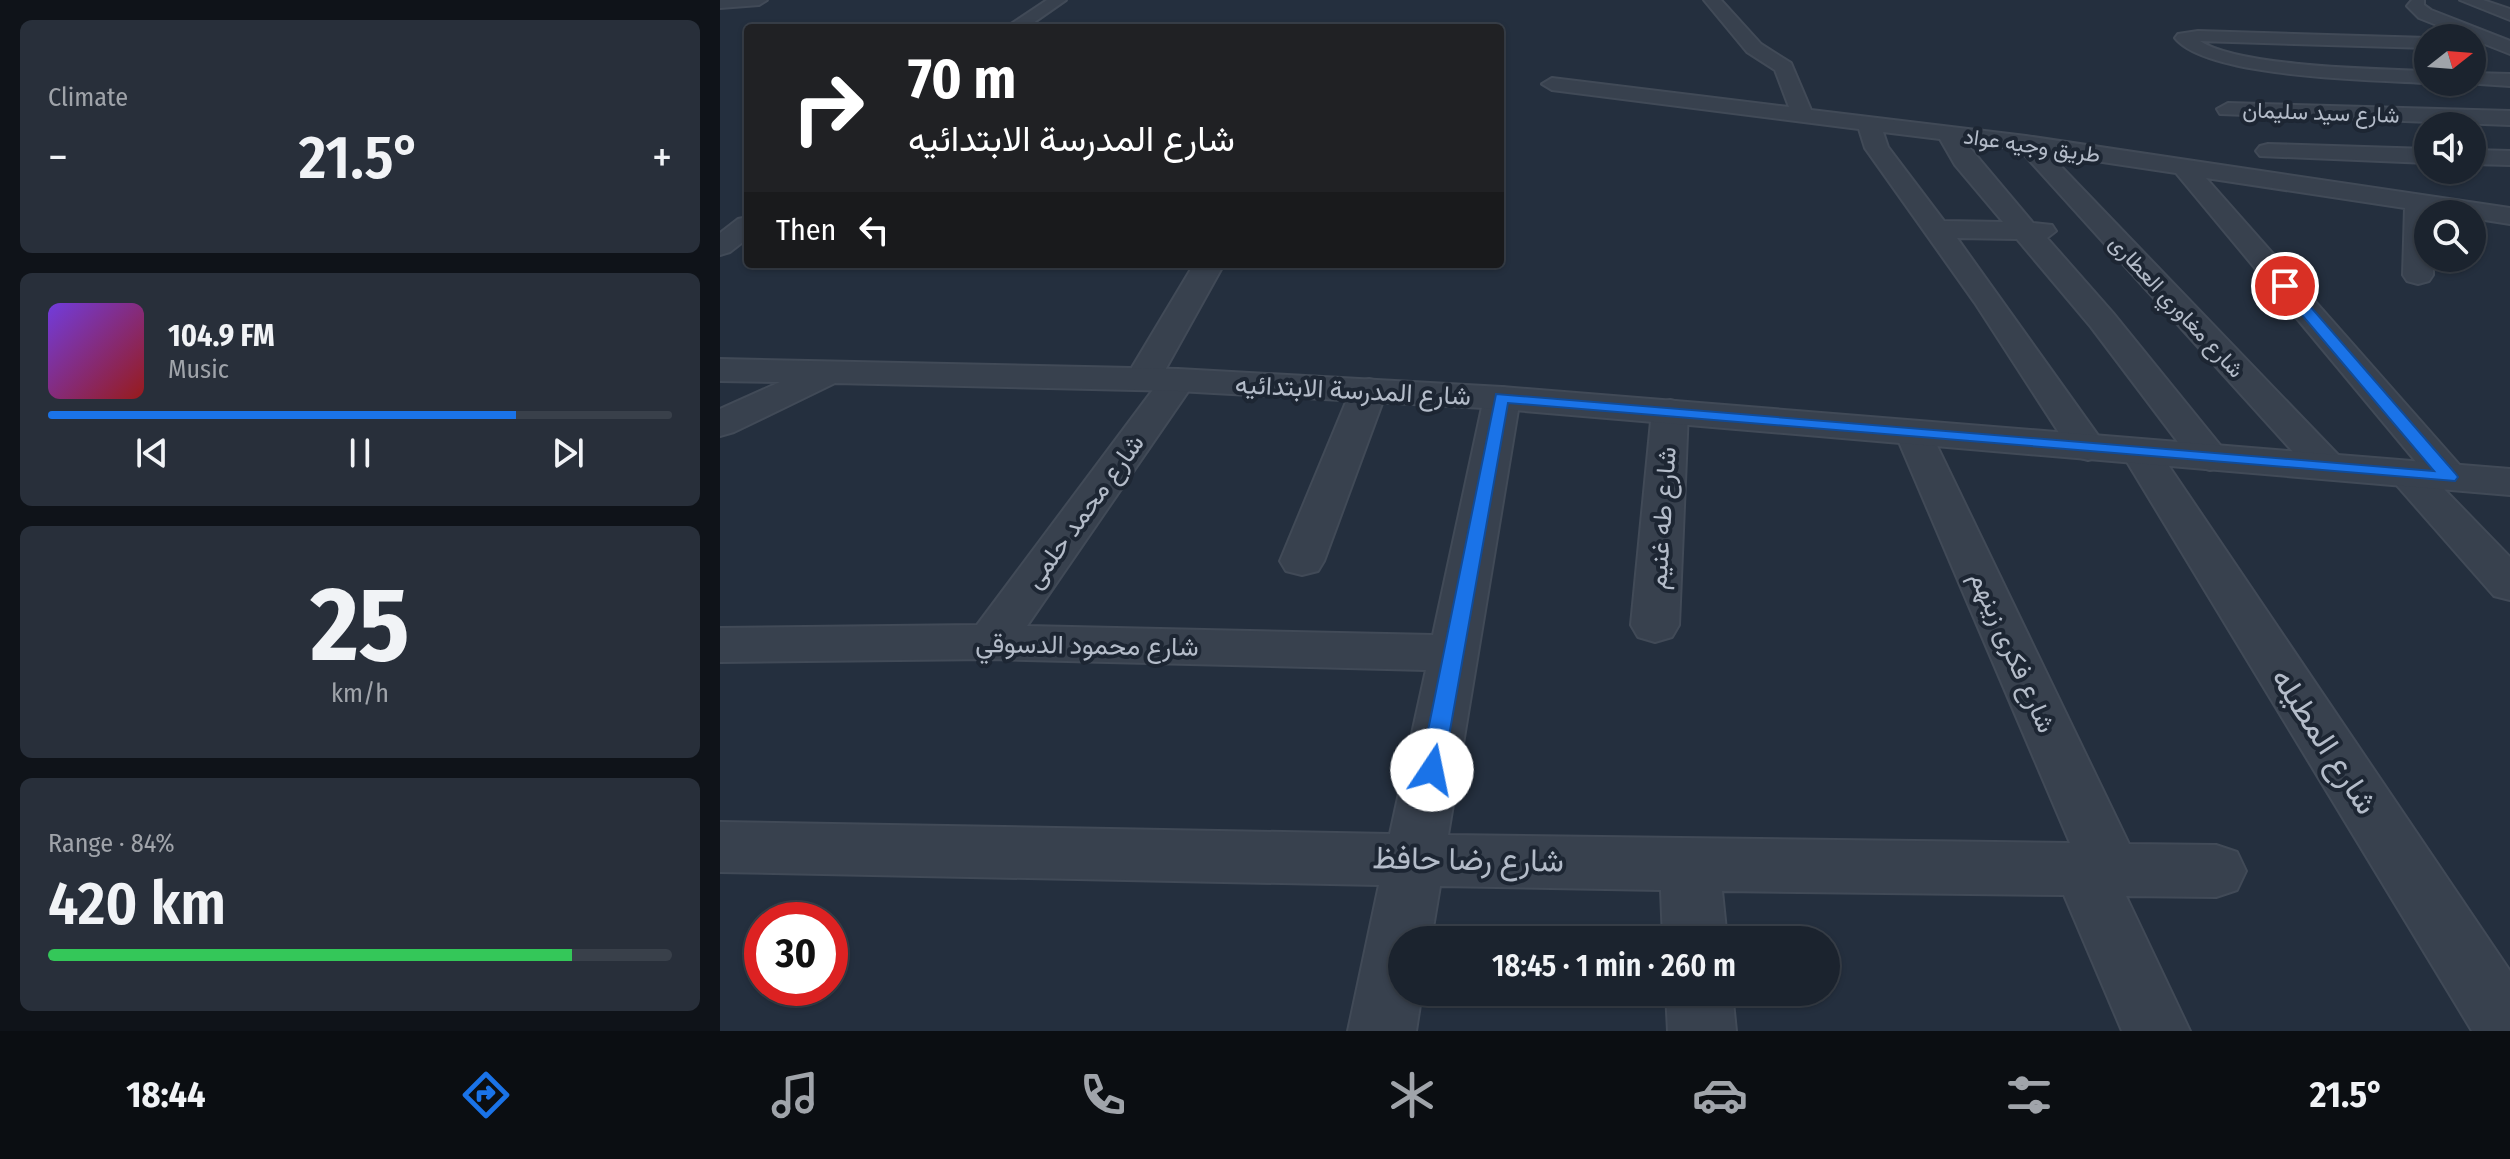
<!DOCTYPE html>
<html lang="en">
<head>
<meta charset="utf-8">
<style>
	:root { --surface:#1b232e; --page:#282f3a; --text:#f1f3f6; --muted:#a0a4aa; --line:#39404a; --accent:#1a73e8 }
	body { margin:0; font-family:"Fira Sans Condensed",Vazirmatn,sans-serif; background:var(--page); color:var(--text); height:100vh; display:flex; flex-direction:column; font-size:30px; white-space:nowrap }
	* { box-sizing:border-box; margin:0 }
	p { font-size:26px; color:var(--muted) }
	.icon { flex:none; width:44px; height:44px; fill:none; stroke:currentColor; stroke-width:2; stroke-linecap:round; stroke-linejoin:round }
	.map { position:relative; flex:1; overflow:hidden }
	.side { display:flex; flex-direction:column; gap:20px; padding:20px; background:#0f1319; width:720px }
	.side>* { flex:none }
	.top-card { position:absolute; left:24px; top:24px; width:760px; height:244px; border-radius:8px; box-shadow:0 2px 6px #0004,0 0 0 2px var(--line); background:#202124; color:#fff; overflow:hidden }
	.needle { width:52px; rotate:73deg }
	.tools { position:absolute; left:1694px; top:24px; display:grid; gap:16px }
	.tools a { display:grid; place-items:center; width:72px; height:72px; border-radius:50%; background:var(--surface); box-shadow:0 2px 6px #0004,0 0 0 2px var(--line); font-size:40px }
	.speed { position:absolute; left:24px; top:902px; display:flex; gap:16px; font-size:40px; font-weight:700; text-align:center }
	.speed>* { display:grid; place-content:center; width:104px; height:104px; border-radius:50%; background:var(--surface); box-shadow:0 2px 6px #0004,0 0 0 2px var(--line); line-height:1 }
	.speed .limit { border:12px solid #d22; background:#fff; color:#111 }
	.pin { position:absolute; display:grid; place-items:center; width:68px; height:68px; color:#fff; margin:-34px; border:4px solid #fff; border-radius:50%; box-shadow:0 2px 8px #0007 }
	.me { position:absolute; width:88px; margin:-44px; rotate:11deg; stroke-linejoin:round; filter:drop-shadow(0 0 6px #0008) }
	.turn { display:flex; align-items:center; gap:28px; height:168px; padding:0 32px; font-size:36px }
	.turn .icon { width:104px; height:104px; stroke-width:2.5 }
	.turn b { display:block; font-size:56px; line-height:68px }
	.then { display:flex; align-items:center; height:76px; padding:0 32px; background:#0003; gap:16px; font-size:30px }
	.big { font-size:60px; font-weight:600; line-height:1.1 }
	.side .widget { flex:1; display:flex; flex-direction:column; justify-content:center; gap:12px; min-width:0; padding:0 28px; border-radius:12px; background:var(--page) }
	.side .dial { align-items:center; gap:0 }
	.dial b { font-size:104px; line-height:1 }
	.song { display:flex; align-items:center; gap:24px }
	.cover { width:96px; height:96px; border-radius:12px; background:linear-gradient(135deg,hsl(260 70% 55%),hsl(0 70% 35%)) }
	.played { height:8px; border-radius:4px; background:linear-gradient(90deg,var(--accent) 75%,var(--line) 75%) }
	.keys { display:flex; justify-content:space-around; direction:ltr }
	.heat { display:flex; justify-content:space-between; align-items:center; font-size:44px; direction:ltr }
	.charge { height:12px; border-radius:6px; background:linear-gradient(90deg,#34c759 84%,var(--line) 0) }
	.trip { position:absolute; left:668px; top:926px; width:452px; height:80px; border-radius:40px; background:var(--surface); box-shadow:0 2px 6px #0004,0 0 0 2px var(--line); font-weight:600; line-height:80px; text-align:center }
	.tabs { display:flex; height:128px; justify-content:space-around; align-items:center; background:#0b0e12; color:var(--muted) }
	.tabs .icon { width:56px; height:56px }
	.tabs .active { color:var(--accent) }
	.tabs b { font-size:36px; color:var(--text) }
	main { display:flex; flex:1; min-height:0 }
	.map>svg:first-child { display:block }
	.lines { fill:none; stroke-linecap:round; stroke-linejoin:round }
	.minor-casing { stroke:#414a57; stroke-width:4 }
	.tertiary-casing { stroke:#414a57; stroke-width:4 }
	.minor { fill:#38414e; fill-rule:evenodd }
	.tertiary { fill:#38414e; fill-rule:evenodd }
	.route { fill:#1a73e8; stroke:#114b97; stroke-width:2 }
	.labels { text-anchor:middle; stroke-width:8; stroke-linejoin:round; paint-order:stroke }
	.far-street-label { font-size:22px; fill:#b4bcc9; stroke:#1d2633 }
	.street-label { font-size:26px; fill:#b4bcc9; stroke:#1d2633 }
	.near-street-label { font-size:32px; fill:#b4bcc9; stroke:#1d2633 }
</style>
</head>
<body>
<main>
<section class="side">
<div class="widget"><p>Climate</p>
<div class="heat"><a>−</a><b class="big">21.5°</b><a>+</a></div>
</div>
<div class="widget">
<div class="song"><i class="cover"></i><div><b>104.9 FM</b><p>Music</p></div></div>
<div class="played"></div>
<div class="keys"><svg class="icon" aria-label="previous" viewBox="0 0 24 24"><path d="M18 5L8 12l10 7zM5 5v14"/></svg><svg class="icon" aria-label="pause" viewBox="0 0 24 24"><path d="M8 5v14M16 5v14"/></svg><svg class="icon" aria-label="next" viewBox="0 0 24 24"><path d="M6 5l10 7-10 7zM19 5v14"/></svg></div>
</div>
<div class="widget dial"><b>25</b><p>km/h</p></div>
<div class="widget"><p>Range · 84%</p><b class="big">420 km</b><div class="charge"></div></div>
</section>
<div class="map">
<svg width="1790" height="1031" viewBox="0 0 1790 1031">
	<rect width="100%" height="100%" fill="#242f3e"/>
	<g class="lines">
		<defs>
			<path id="minor" d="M0,0H47L39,5L0,8Z
				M327,0H346L306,28H285Z
				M984,0H1001L1041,44L1071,63L1091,110L1306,136L1790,208V224L1752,218V214H1708V258H1713V275L1709,281L1698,284L1687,281L1683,275L1685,208L1486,178L1743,469L1749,477L1743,485L1723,488L1790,557V600L1774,596L1673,481L1667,473L1673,465L1687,461L1697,463L1456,173L1329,154L1622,459L1628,467L1622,475L1608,479L1594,475L1299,149L1245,142L1313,223L1332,225L1336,231L1327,238L1393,313L1504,450L1510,458L1504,466L1490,470L1476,466L1371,327L1297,239L1237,238L1387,448L1382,456L1368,460L1354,456L1255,303L1145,148L1139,129L832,90L822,84L832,78L1069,107L1055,70L1027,52ZM1163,132L1220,139L1235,165L1283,222L1224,221L1168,147Z
				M1692,0H1704V5L1711,10L1790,41V54L1699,18L1687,6Z
				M1740,0H1763L1790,9V20Z
				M1478,31L1708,38V48L1480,41C1519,67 1657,69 1708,71V82H1712L1708,83C1655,80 1487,78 1455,38L1458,34Z
				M1752,73L1790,74V86L1745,83L1752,82Z
				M1508,103L1790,111V125L1500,114L1497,109Z
				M1548,144L1708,149V163L1540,156L1536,151L1540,146Z
				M1752,150L1790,151V165L1752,164Z
				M28,217V238L10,252L0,255V233L18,219Z
				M474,264H504L439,381C448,369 456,369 470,373L476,380L307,626L713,635L764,398L769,390L782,387L795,390L800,398L728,835L1350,843L1176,435L1182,427L1195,424L1208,427L1409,844L1496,845L1517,852L1526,871L1517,890L1496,897L1406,896L1470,1031H1402L1344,895L1002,891L1007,940H943L941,890L720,886L711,940H682V992H702L696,1031H628L659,885L0,872V822L670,834L706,670L270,659L0,662V628L257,625L435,387L423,390L411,386L405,379Z
				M649,379L662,382L667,390L604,561L598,571L582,575L566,571L560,561L631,390L636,382Z
				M950,400L963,403L968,411L959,625L952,637L935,642L918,637L911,625L932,411L937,403Z
				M1420,440L1434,444L1790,971V1031H1752L1401,452L1406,444Z
				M946,992H1012L1016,1031H948Z"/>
			<path id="tertiary" d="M0,359L458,369L782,387L1790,469V495L782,409L458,391L115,383L14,432L0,436V409L60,382L0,381Z"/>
		</defs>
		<use href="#minor" class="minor-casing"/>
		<use href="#tertiary" class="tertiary-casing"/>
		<use href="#minor" class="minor"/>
		<use href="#tertiary" class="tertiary"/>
	</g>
	<path class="route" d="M1560,283H1570L1735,473L1738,477L1735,481L788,403L723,770L720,777L712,779L703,777L700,770L776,394L1714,471L1560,289Z"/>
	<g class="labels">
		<g class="far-street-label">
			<text transform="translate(1601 112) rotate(2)" y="8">شارع سيد سليمان</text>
			<text transform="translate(1312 145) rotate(8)" y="8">طريق وجيه عواد</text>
			<text transform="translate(1457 306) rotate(47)" y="8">شارع مغاوري العطارى</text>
		</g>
		<g class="street-label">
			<text transform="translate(633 390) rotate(3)" y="9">شارع المدرسة الابتدائيه</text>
			<text transform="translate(364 511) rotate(-54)" y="9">شارع محمد حلمى</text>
			<text transform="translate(942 518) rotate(-86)" y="9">شارع طه غنيم</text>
			<text transform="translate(367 645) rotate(1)" y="9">شارع محمود الدسوقي</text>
			<text transform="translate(1293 652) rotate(66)" y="9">شارع فكرى زينهم</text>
		</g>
		<g class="near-street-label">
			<text transform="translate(1605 741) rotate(57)" y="11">شارع المطيله</text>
			<text transform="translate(748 859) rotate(1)" y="11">شارع رضا حافظ</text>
		</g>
	</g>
</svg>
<div class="tools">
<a><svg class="needle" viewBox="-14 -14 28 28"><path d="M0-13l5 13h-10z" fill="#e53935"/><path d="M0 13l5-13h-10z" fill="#a0a4aa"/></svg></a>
<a><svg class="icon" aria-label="sound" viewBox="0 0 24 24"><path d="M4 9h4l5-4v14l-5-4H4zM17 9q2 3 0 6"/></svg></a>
<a><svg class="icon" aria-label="search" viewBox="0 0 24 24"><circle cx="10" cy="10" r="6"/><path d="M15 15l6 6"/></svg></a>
</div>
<div class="speed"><div class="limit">30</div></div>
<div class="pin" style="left:1565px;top:286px;background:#d93025"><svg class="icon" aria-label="arrive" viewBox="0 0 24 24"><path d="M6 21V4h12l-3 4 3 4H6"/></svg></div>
<svg class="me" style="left:712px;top:770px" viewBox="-20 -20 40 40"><circle r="19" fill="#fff"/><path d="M0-13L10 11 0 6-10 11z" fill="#1a73e8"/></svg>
<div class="trip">18:45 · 1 min · 260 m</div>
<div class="top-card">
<div class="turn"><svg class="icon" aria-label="right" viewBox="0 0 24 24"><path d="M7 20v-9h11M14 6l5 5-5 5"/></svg><div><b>70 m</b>شارع المدرسة الابتدائيه</div></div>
<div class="then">Then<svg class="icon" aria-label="left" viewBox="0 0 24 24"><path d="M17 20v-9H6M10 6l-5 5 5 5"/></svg></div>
</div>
</div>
</main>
<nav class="tabs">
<b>18:44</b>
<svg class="icon active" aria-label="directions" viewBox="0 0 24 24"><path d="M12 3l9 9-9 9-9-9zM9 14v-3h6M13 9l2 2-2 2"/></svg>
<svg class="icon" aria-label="music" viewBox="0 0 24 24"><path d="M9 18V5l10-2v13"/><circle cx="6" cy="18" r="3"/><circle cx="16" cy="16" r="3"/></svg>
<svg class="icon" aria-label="phone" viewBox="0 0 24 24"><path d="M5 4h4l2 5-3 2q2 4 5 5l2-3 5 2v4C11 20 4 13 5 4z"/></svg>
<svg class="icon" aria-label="climate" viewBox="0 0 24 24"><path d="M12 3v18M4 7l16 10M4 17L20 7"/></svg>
<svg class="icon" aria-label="car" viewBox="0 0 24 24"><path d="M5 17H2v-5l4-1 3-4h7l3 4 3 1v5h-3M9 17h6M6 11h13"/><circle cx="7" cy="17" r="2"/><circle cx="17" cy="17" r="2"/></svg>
<svg class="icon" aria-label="filters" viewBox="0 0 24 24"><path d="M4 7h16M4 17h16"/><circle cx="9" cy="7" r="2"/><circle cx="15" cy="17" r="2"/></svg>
<b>21.5°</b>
</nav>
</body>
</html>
